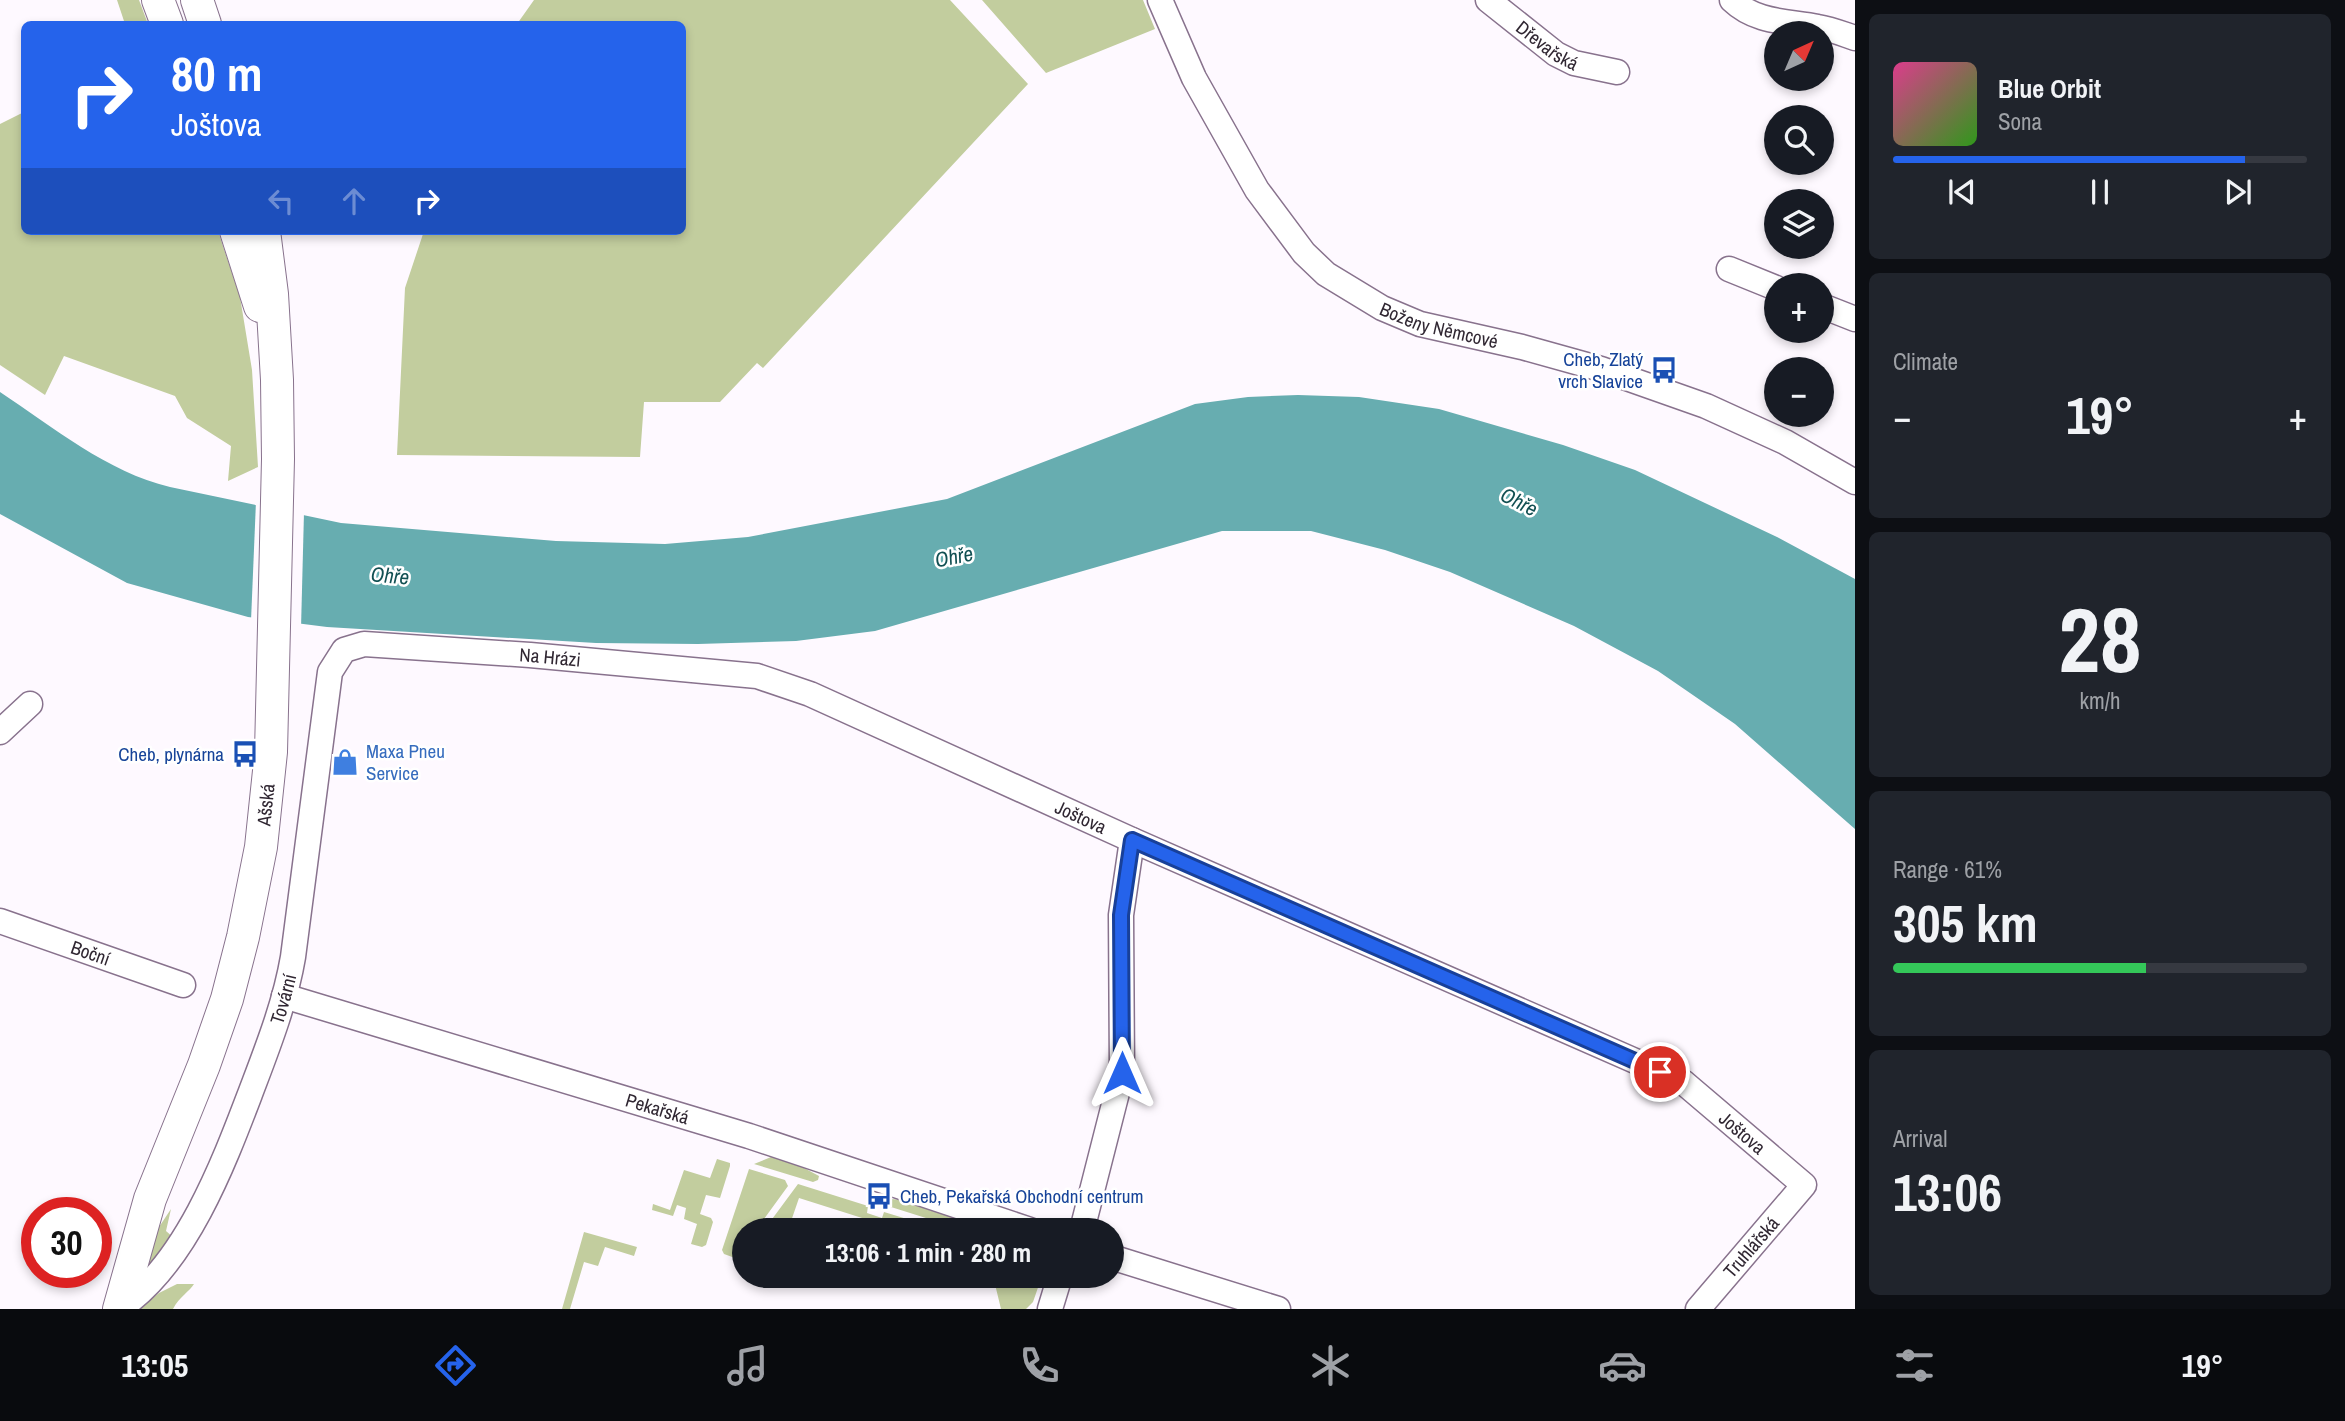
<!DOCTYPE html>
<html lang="en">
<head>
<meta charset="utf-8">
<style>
	:root { --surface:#171b24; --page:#20242c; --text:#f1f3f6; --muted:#9ea1a6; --line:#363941; --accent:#2563eb }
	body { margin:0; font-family:"Archivo Narrow",sans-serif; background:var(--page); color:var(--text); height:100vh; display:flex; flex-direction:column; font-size:26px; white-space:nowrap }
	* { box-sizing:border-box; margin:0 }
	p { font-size:23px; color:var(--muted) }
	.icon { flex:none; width:38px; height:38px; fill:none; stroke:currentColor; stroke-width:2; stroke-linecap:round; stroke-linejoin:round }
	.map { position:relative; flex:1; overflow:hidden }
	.panel { display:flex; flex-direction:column; gap:14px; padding:14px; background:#0d0f14; width:490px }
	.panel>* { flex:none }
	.banner { position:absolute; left:21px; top:21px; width:665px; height:214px; border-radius:10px; box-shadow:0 4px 10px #0003; background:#2563eb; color:#fff; overflow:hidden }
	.needle { width:46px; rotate:44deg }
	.fabs { position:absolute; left:1764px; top:21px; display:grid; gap:14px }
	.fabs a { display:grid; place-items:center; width:70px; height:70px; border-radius:50%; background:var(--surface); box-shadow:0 4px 10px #0003; font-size:35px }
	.speed { position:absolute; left:21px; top:1197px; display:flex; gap:14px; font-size:35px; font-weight:700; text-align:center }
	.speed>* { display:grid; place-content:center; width:91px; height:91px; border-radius:50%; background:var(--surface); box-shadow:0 4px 10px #0003; line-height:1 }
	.speed .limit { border:10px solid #d22; background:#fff; color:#111 }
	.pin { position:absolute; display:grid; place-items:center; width:60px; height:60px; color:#fff; margin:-30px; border:4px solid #fff; border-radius:50%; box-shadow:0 2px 7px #0007 }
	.me { position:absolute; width:77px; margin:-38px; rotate:0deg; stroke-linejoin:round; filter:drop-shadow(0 0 5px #0008) }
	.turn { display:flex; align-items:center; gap:24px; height:147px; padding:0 35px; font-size:32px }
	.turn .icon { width:91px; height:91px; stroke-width:2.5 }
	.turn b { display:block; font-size:49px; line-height:60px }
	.lanes { display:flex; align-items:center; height:66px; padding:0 35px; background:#0003; justify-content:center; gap:35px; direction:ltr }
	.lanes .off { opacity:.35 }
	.big { font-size:52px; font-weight:800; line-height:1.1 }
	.panel .widget { flex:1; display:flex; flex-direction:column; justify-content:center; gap:10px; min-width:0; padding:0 24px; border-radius:10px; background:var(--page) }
	.panel .dial { align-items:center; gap:0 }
	.dial b { font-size:91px; line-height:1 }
	.song { display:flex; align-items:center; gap:21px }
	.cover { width:84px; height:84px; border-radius:10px; background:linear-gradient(135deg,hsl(330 70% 55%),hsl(110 70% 35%)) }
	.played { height:7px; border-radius:4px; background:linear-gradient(90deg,var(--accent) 85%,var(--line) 85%) }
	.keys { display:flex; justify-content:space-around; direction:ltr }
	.heat { display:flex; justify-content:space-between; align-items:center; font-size:38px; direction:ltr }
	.charge { height:10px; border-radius:5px; background:linear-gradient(90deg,#34c759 61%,var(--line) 0) }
	.trip { position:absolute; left:732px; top:1218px; width:392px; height:70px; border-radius:35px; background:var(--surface); box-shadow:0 4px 10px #0003; font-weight:800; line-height:70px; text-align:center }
	.menu { display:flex; height:112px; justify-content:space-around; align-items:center; background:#090b0e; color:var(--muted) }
	.menu .icon { width:49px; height:49px }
	.menu .on { color:var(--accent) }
	.menu b { font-size:32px; color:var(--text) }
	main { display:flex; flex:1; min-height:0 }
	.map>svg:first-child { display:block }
	.green { fill:#c2cd9e }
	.water { fill:#67adb0 }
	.pier { fill:#fef9ff }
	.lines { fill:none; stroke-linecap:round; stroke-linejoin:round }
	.minor-casing { stroke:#88728d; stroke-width:27 }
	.major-casing { stroke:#88728d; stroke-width:34 }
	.minor { stroke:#fff; stroke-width:24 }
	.major { stroke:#fff; stroke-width:32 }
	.route-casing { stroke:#184099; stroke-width:18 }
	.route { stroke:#2563eb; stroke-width:12 }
	.labels { text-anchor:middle; stroke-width:5; stroke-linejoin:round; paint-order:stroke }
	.street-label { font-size:19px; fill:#302732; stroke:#fff }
	.transit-label { font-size:19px; fill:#164399; stroke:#fff; text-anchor:end }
	.shop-label { font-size:19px; fill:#366cbe; stroke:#fff; text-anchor:start }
	.water-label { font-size:21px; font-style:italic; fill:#125053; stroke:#fff }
</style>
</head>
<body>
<main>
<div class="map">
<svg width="1855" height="1309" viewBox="0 0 1855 1309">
	<rect width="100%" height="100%" fill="#fef9ff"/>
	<path class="green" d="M117,0H139L148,24H125Z
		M534,0H950L1028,84L763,368L757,363L720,402H644L640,457L397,455L405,288L424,231H682V24H517Z
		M982,0H1143L1155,29L1046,73Z
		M24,112V231H218L240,297L252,370L258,467L228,481L231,446L187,418L175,396L64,356L45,395L0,365V124Z
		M771,1157L791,1161L819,1176L818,1180L813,1182L754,1164Z
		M717,1159L730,1163V1166L720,1198L706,1195L700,1214L711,1218L713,1222L706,1245L702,1247L691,1244L697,1224L684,1219L686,1208L677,1205L673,1216L652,1210L653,1204L670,1210L684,1170L710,1178Z
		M749,1169L785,1180L788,1186L756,1230H744V1246L735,1258L724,1254L722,1250Z
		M798,1184L868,1206L867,1213L882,1218L884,1212L943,1230H900L799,1198L788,1230H764Z
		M891,1199L919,1201L929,1210L992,1230H964L891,1207Z
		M171,1209L166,1231L174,1238L162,1259L136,1278L147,1245Z
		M584,1232L637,1247L634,1256L605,1247L598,1266L584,1262L570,1309H562Z
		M993,1276H1042L1033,1302L1026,1309H1001Z
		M177,1284H194C190,1291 179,1297 173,1309H138L159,1293Z"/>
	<path class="water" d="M0,392C53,427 107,472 170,487L341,523L556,541L665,544L748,537L947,499L1195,404L1248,397L1298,395L1359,397L1439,409L1563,445L1635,470L1777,537L1855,579V829L1735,724L1658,671L1574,626L1450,572L1385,550L1311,531H1222L875,631L796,641L698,644L596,643L327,627L248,617L127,583L0,514Z"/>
	<path class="pier" d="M256,501L304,512L301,628L251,621Z"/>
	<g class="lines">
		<defs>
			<g id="minor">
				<path id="s1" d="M1160,0L1194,78L1257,190L1304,253L1326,274L1382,308L1420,324L1522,347L1601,369L1706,406L1785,442L1855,482"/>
				<path id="s2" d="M1488,0L1556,54L1574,63L1617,72"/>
				<path d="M1732,0C1756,23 1787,21 1818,27C1831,29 1843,34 1855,38"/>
				<path d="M1729,269L1776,288"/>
				<path d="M1822,306L1855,319"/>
				<path d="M0,732L30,704"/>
				<path id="s3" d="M0,921L183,985"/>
				<path id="s4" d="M284,996L749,1136L1030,1230"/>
				<path d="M1082,1230L1122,1073L1121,915L1132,840"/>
				<path d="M1111,1257L1278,1309"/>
				<path id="s5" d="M120,1308C185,1265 223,1165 250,1094C267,1049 285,1004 293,957L330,672L344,650L364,644L530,655L757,676L810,694L1132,840L1683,1082L1804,1185L1698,1309"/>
				<path d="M1050,1309L1060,1276"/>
			</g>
			<g id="major">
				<path d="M158,0L167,24"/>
				<path d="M197,0L205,24"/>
				<path d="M236,231L260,306"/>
				<path id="s6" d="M119,1309L150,1199L204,1065L227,999L243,937L261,847L271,752L278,459L277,380L272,294L264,231"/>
			</g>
		</defs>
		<use href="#minor" class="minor-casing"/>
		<use href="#major" class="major-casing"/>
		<use href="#minor" class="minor"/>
		<use href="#major" class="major"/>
	</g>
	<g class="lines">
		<defs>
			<path id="route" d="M1122,1073L1121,915L1132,840L1660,1072"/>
		</defs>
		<use href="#route" class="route-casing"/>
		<use href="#route" class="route"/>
	</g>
	<defs>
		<symbol id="bus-bare" viewBox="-9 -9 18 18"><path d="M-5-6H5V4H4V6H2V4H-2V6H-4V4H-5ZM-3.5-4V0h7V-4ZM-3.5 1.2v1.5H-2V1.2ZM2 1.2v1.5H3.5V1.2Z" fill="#1a4fb4" stroke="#fff" stroke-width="2.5" paint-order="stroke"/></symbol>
		<symbol id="shop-bare" viewBox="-9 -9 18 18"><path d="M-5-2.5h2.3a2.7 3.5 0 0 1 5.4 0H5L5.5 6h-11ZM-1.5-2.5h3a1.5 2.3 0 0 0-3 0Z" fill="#3f7fe0" stroke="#fff" stroke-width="2.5" paint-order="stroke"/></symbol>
	</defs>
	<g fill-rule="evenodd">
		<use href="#bus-bare" x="1645" y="351" width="38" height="38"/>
		<use href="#bus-bare" x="226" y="735" width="38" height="38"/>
		<use href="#shop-bare" x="326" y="743" width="38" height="38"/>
		<use href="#bus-bare" x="860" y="1177" width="38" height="38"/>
	</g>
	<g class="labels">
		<g class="street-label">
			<text dy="7" stroke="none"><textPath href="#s2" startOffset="75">Dřevařská</textPath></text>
			<text dy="7" stroke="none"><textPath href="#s1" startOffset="448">Boženy Němcové</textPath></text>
			<text dy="7" stroke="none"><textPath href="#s5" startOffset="919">Na Hrázi</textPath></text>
			<text dy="7" stroke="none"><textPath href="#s6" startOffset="527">Ašská</textPath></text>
			<text dy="7" stroke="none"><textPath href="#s5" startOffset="1480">Joštova</textPath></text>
			<text dy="7" stroke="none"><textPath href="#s3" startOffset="96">Boční</textPath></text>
			<text dy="7" stroke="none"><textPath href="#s5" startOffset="355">Tovární</textPath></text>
			<text dy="7" stroke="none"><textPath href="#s4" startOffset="390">Pekařská</textPath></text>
			<text dy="7" stroke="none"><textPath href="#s5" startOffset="2216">Joštova</textPath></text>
			<text transform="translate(1751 1247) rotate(-49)" y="7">Truhlářská</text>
		</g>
		<g class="transit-label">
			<text x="1643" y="366">Cheb, Zlatý<tspan x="1643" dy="22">vrch Slavice</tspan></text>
			<text x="224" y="761">Cheb, plynárna</text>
			<text x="900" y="1203" text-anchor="start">Cheb, Pekařská Obchodní centrum</text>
		</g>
		<g class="shop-label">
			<text x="366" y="758">Maxa Pneu<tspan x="366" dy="22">Service</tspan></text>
		</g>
		<g class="water-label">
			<text transform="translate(1519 502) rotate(27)" y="7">Ohře</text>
			<text transform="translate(954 557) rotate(-11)" y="7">Ohře</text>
			<text transform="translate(390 576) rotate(5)" y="7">Ohře</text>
		</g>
	</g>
</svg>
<div class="fabs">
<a><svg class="needle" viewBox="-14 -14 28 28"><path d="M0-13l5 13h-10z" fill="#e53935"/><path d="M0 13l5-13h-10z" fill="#9ea1a6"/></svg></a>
<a><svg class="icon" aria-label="search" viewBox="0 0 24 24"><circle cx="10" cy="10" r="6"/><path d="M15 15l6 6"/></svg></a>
<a><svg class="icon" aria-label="layers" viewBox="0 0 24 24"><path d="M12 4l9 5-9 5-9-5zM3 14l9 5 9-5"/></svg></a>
<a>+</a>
<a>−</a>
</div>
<div class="speed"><div class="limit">30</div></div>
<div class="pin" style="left:1660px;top:1072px;background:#d93025"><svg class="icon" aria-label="arrive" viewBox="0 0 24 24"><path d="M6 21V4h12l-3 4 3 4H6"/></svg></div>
<svg class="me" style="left:1122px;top:1073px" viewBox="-20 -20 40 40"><path d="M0-17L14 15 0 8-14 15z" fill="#2563eb" stroke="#fff" stroke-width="4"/></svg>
<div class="trip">13:06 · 1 min · 280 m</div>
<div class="banner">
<div class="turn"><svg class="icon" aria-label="right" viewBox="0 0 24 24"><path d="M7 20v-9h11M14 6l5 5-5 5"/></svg><div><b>80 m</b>Joštova</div></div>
<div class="lanes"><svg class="icon off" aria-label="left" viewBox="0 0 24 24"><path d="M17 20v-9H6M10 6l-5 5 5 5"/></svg><svg class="icon off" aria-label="ahead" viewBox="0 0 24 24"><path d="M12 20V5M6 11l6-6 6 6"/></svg><svg class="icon" aria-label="right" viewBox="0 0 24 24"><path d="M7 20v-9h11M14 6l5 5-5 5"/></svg></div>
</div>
</div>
<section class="panel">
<div class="widget">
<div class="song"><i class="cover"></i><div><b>Blue Orbit</b><p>Sona</p></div></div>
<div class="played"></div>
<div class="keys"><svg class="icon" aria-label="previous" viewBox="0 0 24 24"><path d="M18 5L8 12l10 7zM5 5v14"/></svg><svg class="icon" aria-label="pause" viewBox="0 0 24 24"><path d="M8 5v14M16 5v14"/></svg><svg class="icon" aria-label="next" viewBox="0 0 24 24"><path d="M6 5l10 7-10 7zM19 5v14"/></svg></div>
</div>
<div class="widget"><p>Climate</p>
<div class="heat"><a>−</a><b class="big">19°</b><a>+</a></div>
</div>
<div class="widget dial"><b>28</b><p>km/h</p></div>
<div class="widget"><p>Range · 61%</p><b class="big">305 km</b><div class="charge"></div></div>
<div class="widget"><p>Arrival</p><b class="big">13:06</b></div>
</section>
</main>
<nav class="menu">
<b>13:05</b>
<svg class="icon on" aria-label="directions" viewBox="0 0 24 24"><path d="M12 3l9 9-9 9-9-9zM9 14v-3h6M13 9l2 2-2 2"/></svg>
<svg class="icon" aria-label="music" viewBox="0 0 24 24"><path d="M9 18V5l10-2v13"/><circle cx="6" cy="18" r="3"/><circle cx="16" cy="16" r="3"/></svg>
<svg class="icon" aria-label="phone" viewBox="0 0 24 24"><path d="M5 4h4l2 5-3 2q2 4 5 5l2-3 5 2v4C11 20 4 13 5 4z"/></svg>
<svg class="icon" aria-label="climate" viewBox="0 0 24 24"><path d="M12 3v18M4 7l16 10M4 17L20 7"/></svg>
<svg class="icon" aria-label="car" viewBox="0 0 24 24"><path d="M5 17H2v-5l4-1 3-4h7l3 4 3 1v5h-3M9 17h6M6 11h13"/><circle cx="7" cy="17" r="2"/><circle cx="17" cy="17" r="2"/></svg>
<svg class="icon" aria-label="filters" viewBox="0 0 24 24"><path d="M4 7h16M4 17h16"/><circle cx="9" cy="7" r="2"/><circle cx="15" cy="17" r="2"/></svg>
<b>19°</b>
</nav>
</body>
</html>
